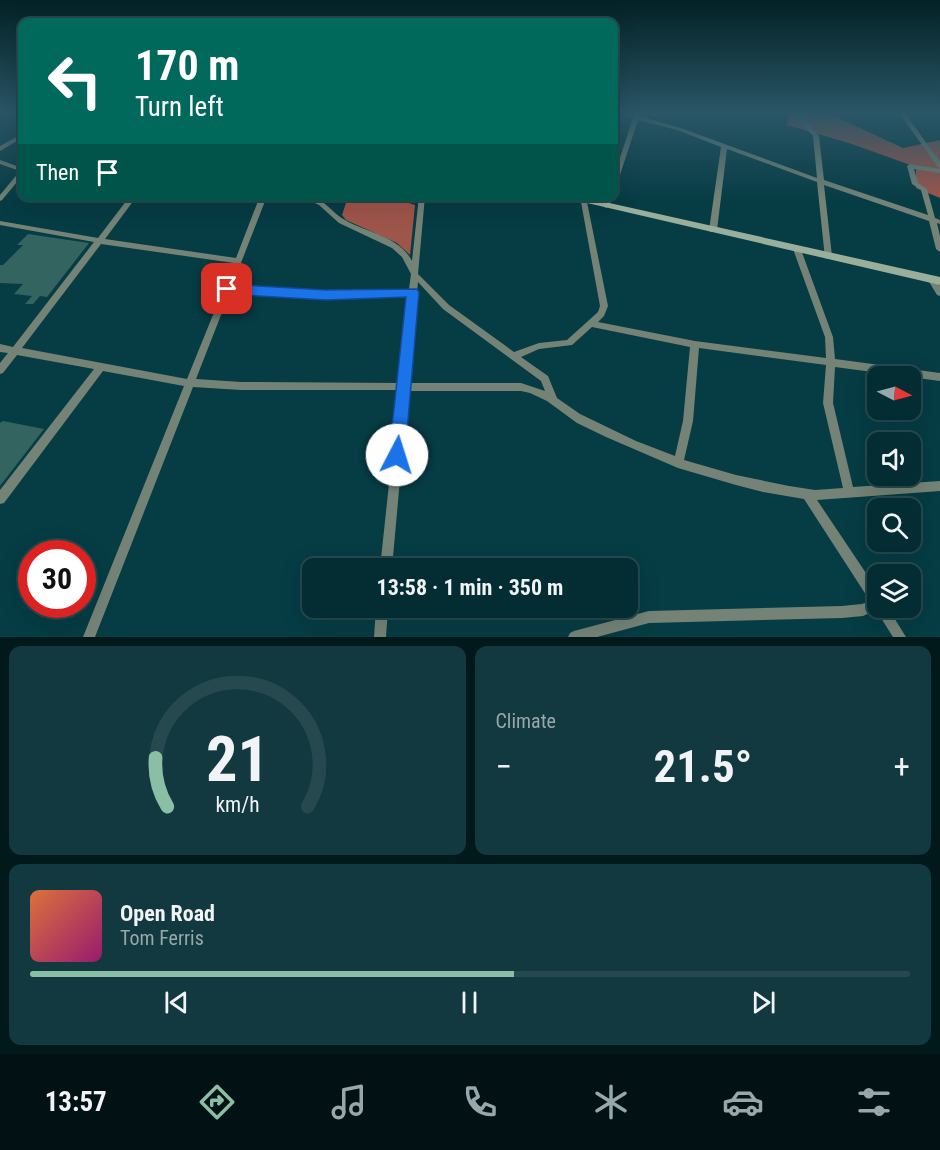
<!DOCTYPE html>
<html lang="en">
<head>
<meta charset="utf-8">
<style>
	:root { --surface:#042d33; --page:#12393f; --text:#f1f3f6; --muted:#97a8ac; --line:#25494e; --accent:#8abfa5 }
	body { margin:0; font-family:"Roboto Condensed",sans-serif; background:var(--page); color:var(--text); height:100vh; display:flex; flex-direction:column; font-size:22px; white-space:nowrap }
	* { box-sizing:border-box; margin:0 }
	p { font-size:20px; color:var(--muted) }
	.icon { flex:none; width:33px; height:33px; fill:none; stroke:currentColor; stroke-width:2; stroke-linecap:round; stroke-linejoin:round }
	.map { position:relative; height:637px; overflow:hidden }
	.panel { display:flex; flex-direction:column; gap:9px; padding:9px; background:#02191c; flex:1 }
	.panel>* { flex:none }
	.guide { position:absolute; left:18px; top:18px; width:600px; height:183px; border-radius:12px; box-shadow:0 6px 24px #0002,0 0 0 2px var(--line); background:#00695c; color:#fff; overflow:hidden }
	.needle { width:39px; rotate:96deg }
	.buttons { position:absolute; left:867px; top:366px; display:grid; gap:12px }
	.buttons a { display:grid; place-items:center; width:54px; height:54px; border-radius:12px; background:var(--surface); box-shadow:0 6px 24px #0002,0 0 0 2px var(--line); font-size:30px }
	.speed { position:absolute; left:18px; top:540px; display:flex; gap:12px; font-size:30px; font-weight:700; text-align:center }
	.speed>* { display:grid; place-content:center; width:78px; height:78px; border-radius:50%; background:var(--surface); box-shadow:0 6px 24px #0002,0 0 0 2px var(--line); line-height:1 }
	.speed .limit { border:9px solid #d22; background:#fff; color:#111 }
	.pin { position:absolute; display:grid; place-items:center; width:51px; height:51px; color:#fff; margin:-26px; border-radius:12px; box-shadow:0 3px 9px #0006 }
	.me { position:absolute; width:66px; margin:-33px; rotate:5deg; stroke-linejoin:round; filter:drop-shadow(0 0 4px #0008) }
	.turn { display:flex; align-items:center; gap:21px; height:126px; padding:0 18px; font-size:27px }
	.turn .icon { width:78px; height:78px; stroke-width:2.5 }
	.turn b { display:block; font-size:42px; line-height:51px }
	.then { display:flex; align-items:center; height:57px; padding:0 18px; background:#0003; gap:12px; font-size:22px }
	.big { font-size:45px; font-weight:700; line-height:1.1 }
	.panel .widget { flex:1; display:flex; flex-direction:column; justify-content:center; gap:9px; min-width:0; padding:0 21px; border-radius:12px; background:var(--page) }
	.panel .dial { align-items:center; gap:0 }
	.dial svg { height:156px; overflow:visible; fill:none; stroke:var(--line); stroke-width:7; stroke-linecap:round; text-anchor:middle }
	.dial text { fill:var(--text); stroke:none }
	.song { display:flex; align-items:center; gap:18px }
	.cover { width:72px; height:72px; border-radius:9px; background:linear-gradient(135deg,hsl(20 70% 55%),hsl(320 70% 35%)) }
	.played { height:6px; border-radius:3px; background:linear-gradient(90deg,var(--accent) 55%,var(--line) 55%) }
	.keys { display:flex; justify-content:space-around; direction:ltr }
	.heat { display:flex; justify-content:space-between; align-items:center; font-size:33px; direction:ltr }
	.panel .tiles { flex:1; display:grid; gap:9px; grid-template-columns:1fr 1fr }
	.widget:last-child { grid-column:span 2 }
	.trip { position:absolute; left:302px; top:558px; width:336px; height:60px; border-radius:12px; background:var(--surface); box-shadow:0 6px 24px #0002,0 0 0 2px var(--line); font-weight:700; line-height:60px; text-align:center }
	.tab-bar { display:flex; height:96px; justify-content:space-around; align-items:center; background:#021214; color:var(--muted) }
	.tab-bar .icon { width:42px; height:42px }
	.tab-bar .current { color:var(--accent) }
	.tab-bar b { font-size:27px; color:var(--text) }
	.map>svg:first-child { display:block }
	.forest { fill:#9e554a }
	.building { fill:#336460 }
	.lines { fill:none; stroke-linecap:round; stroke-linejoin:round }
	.street { fill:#758377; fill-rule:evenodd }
	.secondary { fill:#99af9c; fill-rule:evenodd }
	.route { fill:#1a73e8; stroke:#114b97; stroke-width:1.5 }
</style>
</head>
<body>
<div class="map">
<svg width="940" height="637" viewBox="0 0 940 637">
	<rect width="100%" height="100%" fill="#063c44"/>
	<path class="forest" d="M788,113H828L903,148L940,140V198L916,188V167L852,144L787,125Z
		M348,197H410L402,201L415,205L410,255L397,243L346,220L342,215Z"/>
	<path class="building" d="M28,234L89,243L47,297L40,296L33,304H25L32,296L14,294L23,284L0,283V265H3L23,245H17Z
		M3,421L44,429L0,486V423Z"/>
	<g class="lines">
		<path class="street" d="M617,113H625L634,115V113H640L639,116L681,128L817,178L813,136L794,114L799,113L819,136L824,180L928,215L921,190L912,184L907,166L910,164L940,169V173L914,169L918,183L927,189L935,218L940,220V224L937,223L940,236V252L936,249L929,221L824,185L832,256L828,259L825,258L817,182L727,149L717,230L713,232H710L709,230L721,147L677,130L638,120L617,184L614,186V176L633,118Z
			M899,113H905L940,162V168L938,167Z
			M22,134V138L0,151V146Z
			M0,160L22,168V176L2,200L0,201V195L20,171L0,164Z
			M130,196H137L105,239L236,258L260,196H267L232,286L325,292L409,289L411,274L402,257L392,248L339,223L319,205L300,196C326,196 326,209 345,220C367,233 399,236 412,261L419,196H425L418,274L449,305L514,352L539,343L567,340L598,312L600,306L581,202L582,200H584L587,202L608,306L604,316L598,322L695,341L826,358L825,337L793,249L794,247H800L833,337L835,359L940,373V381L835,367L833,403L853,487L940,481V491L817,500L878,591V608H888L906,637H893L876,610L863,616L842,618L649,623L597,637H568L570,633L574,631L649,611L842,606L862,604L870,601L804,499L763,492L736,485L678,468L606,437L577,423L547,401L530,393L521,391H408L392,568H380L399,390H241L193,387L95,637H83L184,386L103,371L4,503L0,504V490L94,369L17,355L3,373L0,374V363L8,353L0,352V344L13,347L94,242L0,225V221L98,238ZM101,244L234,263L187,379L22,348ZM418,282L443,309L541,381L545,391L521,383H408ZM230,292L325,298L408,295L399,383L241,382L196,379ZM592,327L690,347L683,421L675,456L636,441L580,414L557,398L548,376L521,357L539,349L572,345ZM699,348L826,365L823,403L843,488L815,490L789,486L736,475L684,460L693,421Z
			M606,196H612L609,206L606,208L603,206Z
			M932,277L935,278L940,286V296L937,295L928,280Z
			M376,608H388L386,637H374Z"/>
		<path class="secondary" d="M557,196H578L940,277V285Z"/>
	</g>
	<linearGradient id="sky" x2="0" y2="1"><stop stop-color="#032125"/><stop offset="0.56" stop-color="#2a5667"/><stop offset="1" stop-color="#2a5667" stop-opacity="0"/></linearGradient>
	<rect width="940" height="202" fill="url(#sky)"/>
	<path class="route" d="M227,284L326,290L417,289L419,292L405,455L403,460L397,463L391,460L389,455L406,297L326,300L227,294L221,289Z"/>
</svg>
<div class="buttons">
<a><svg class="needle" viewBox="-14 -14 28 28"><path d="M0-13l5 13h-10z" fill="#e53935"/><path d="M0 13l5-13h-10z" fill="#97a8ac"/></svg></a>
<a><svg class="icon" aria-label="sound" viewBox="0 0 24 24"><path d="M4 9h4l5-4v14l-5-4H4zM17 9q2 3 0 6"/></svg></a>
<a><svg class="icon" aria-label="search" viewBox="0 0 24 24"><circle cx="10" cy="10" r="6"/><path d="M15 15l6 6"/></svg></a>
<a><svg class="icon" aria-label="layers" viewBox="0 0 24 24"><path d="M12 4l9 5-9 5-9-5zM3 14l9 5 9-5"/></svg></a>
</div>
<div class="speed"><div class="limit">30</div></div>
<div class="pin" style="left:227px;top:289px;background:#d93025"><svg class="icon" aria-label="arrive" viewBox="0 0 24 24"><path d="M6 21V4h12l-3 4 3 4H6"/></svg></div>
<svg class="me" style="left:397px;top:455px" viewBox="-20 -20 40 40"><circle r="19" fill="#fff"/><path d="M0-13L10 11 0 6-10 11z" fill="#1a73e8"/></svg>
<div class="trip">13:58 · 1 min · 350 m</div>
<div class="guide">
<div class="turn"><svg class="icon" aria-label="left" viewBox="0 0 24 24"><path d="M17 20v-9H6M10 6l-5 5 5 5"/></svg><div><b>170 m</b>Turn left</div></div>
<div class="then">Then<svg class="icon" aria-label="arrive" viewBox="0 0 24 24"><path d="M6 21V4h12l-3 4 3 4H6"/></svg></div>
</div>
</div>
<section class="panel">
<div class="tiles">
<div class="widget dial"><svg viewBox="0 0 100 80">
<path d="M14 69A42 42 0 1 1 86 69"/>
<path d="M14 69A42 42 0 0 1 8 44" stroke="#8abfa5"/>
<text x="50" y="56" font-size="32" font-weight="700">21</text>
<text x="50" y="72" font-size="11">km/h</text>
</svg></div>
<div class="widget"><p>Climate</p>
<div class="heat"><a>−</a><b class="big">21.5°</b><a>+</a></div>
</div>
<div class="widget">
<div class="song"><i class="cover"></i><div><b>Open Road</b><p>Tom Ferris</p></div></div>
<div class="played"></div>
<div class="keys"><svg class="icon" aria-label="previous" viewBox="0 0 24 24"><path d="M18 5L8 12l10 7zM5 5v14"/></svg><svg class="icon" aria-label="pause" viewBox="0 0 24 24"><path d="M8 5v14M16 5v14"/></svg><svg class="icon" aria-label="next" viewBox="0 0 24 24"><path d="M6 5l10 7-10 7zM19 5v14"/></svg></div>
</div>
</div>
</section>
<nav class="tab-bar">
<b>13:57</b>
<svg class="icon current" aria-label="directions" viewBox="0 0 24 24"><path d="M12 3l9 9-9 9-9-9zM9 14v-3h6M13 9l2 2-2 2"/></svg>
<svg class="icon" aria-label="music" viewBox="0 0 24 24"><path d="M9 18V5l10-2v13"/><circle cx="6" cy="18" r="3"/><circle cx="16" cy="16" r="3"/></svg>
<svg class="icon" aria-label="phone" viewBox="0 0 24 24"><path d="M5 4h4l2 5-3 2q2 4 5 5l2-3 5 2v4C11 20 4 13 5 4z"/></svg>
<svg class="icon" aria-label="climate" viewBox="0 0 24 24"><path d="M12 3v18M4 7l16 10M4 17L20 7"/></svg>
<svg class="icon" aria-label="car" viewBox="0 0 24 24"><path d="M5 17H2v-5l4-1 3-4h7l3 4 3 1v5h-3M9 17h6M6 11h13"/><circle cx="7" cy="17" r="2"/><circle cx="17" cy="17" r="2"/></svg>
<svg class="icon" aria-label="filters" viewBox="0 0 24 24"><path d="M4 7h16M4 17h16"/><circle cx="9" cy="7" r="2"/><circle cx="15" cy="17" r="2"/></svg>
</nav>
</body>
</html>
